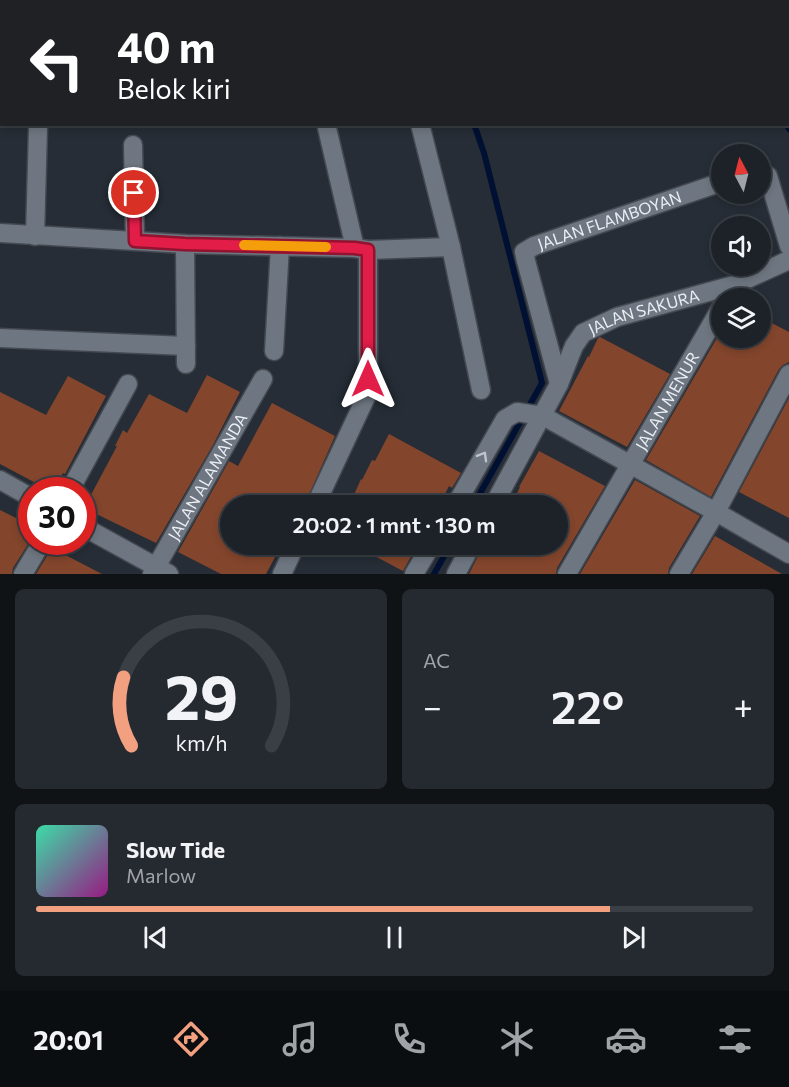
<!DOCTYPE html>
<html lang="id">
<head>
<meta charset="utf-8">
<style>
	:root { --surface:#1c2228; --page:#252a30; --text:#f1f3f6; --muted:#a0a4a8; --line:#3a3f45; --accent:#f2a080 }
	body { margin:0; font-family:Commissioner,sans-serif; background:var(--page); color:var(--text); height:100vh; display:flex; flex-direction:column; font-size:22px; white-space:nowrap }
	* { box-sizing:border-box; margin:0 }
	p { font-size:20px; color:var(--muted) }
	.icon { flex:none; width:33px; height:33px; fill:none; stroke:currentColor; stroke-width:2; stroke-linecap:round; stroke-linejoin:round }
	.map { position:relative; height:574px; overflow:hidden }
	.side { display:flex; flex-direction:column; gap:15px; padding:15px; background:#0f1316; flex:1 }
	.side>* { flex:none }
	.guide { position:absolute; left:0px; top:0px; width:789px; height:126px; box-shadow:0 3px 9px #0003,0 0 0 2px var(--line); background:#202124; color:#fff; overflow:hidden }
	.needle { width:39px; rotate:353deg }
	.fabs { position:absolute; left:711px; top:144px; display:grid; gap:12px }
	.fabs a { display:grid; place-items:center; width:60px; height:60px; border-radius:50%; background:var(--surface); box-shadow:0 3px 9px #0003,0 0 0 2px var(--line); font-size:30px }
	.speed { position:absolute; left:18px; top:477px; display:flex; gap:12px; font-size:30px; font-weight:700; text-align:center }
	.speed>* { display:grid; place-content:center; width:78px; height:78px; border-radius:50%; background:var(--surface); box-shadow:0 3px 9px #0003,0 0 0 2px var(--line); line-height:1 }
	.speed .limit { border:9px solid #d22; background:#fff; color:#111 }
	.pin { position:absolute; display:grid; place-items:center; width:51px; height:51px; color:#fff; margin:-26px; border:3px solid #fff; border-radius:50%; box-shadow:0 2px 6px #0007 }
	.me { position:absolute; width:66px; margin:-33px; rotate:0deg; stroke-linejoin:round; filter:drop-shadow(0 0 4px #0008) }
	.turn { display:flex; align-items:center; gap:21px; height:126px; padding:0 18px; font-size:27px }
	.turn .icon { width:78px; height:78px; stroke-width:2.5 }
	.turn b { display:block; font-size:42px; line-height:51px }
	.big { font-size:45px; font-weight:600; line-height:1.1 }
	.side .card { flex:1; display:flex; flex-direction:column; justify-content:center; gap:9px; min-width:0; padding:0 21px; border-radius:9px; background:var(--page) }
	.side .dial { align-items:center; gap:0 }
	.dial svg { height:156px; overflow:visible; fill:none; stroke:var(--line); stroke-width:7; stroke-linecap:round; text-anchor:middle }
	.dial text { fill:var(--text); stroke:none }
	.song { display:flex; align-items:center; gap:18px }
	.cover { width:72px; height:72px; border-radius:9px; background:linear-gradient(135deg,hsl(160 70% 55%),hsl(310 70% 35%)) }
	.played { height:6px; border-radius:3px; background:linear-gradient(90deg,var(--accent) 80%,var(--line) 80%) }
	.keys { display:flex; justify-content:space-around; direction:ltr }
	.heat { display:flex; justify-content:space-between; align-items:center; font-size:33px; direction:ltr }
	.side .tiles { flex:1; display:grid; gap:15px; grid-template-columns:1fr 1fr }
	.card:last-child { grid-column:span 2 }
	.trip { position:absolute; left:220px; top:495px; width:348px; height:60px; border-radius:30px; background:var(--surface); box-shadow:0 3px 9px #0003,0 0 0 2px var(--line); font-weight:600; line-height:60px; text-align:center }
	.menu { display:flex; height:96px; justify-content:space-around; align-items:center; background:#0b0e10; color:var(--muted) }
	.menu .icon { width:42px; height:42px }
	.menu .on { color:var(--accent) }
	.menu b { font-size:27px; color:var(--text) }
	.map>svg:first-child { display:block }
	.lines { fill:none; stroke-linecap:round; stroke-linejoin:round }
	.stream { stroke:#001032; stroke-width:6 }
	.building { fill:#83452c }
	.street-casing { stroke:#444951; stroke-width:21 }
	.street { stroke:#6e7681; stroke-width:18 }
	.oneway { stroke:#bfc4cc }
	.route-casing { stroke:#92132f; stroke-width:15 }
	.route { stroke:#e11d48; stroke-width:10 }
	.slow { stroke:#f59e0b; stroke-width:10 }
	.labels { text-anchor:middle; stroke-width:6; stroke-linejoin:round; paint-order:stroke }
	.street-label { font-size:16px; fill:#eaeef4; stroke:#262d36 }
</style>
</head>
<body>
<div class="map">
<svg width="789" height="574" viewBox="0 0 789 574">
	<rect width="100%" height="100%" fill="#262d36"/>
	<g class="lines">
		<path class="stream" d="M429,0L430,2
			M706,0L707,2
			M786,124L789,129
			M473,506L542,383L484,153L474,124
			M434,574L451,544"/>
	</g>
	<path class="building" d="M760,317L789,332V362L783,365L779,369L711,497L646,460L717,338H760Z
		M600,337L670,374L627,447L559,411L588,356L589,357L598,338Z
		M207,375L240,392L213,445L156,543L84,508L117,446H115L123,430L127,433L149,394L187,413Z
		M68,376L106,396L65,474L63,473L54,490H49L0,464V392L46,415Z
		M789,398V518L739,492Z
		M272,403L335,436L304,506H231V544H282L266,574H221L178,552L229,461L238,466Z
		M389,434L461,473L452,488L449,486L439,506H349L361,479L362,480L372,460L375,461Z
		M539,451L605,486L557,568L556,574H469L484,544H518L535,553L539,544H558V506H511L520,487H519Z
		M635,480L700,516L669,568L668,574H580Z
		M0,510L32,526V538L13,568L12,574H0Z
		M715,536L743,552L782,574H692Z
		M352,544H418L403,571Z
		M52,548L102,574H36Z"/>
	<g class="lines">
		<defs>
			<g id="street">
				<path d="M420,124L451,247L481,390"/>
				<path d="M327,128L355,248"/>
				<path d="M133,145L135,241"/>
				<path d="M760,171L768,176L789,246"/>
				<path d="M0,233L185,244L355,248L368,250L451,247"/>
				<path d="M35,236L38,128"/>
				<path d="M185,244L186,364"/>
				<path d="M368,250V379"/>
				<path d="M0,338L186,346"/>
				<path d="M274,351L280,246"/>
				<path id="s1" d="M559,384L526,261L524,252L534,246L722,182"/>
				<path d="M0,480L32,498"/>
				<path d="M70,490L128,384"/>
				<path d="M315,506L366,397"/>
				<path d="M455,506L505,419L517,412L543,416L716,512L789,554"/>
				<path id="s2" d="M493,506L559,384L574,346L583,333L617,317L734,285L789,260"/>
				<path d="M82,526L169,574"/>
				<path d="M23,574L42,542"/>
				<path id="s3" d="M152,574L263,379"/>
				<path d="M282,574L296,544"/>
				<path d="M414,574L432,544"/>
				<path d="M456,574L472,544"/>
				<path id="s4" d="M567,574L722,306"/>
				<path d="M679,574L716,512L789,374"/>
			</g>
		</defs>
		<use href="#street" class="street-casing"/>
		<use href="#street" class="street"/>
	</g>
	<defs><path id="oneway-chevron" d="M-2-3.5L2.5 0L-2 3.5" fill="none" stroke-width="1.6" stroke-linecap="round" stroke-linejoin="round" transform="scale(1.5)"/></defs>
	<use class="oneway" href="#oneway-chevron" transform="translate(483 456) rotate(-60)"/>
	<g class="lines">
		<defs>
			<path id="route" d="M134,193L135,241L185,244L355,248L368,250V379"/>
		</defs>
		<use href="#route" class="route-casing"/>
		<use href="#route" class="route"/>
		<path class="slow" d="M244,245L326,247"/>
	</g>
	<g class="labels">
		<g class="street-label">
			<text dy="6" stroke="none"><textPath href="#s1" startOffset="228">JALAN FLAMBOYAN</textPath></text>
			<text dy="6" stroke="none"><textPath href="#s2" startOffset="260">JALAN SAKURA</textPath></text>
			<text dy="6" stroke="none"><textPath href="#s4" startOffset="200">JALAN MENUR</textPath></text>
			<text dy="6" stroke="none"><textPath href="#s3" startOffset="112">JALAN ALAMANDA</textPath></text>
		</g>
	</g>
</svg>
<div class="fabs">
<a><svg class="needle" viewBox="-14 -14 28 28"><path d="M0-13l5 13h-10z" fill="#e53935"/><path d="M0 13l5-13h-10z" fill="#a0a4a8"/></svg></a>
<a><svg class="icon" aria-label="sound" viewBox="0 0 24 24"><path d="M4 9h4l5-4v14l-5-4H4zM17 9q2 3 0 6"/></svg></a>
<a><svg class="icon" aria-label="layers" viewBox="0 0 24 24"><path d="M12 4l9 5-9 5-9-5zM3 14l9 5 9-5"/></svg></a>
</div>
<div class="speed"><div class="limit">30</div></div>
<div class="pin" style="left:134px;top:193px;background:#d93025"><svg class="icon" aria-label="arrive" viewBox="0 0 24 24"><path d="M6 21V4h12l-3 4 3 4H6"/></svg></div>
<svg class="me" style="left:368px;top:379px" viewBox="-20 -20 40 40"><path d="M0-17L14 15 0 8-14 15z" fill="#e11d48" stroke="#fff" stroke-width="4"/></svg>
<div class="trip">20:02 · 1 mnt · 130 m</div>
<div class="guide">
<div class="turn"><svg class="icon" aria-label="left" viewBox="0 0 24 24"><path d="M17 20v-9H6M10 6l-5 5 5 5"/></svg><div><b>40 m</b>Belok kiri</div></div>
</div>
</div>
<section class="side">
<div class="tiles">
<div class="card dial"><svg viewBox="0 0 100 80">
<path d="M14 69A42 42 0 1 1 86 69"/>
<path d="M14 69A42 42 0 0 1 10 34" stroke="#f2a080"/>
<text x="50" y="56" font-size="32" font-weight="700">29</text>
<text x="50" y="72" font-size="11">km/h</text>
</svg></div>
<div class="card"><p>AC</p>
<div class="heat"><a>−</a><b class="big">22°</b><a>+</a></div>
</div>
<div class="card">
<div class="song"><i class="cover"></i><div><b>Slow Tide</b><p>Marlow</p></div></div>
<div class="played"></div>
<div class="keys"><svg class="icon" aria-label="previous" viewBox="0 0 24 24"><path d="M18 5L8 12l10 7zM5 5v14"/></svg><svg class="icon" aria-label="pause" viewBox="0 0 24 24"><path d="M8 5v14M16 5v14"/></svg><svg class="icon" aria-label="next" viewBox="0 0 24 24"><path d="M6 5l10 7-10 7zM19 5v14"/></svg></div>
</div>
</div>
</section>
<nav class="menu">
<b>20:01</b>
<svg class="icon on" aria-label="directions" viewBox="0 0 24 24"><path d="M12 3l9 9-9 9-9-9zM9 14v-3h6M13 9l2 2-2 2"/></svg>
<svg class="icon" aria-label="music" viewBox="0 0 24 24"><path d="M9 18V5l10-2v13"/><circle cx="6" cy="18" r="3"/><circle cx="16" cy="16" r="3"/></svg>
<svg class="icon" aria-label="phone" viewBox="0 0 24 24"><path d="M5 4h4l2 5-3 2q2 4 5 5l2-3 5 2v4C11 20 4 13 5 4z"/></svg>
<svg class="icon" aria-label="climate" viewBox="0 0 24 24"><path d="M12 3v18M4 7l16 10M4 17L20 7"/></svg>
<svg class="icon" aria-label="car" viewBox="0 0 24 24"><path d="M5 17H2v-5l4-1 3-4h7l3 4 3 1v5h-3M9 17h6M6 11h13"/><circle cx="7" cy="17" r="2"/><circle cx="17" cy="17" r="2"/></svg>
<svg class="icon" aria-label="filters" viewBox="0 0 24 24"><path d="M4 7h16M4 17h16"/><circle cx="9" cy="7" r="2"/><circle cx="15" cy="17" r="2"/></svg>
</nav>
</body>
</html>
